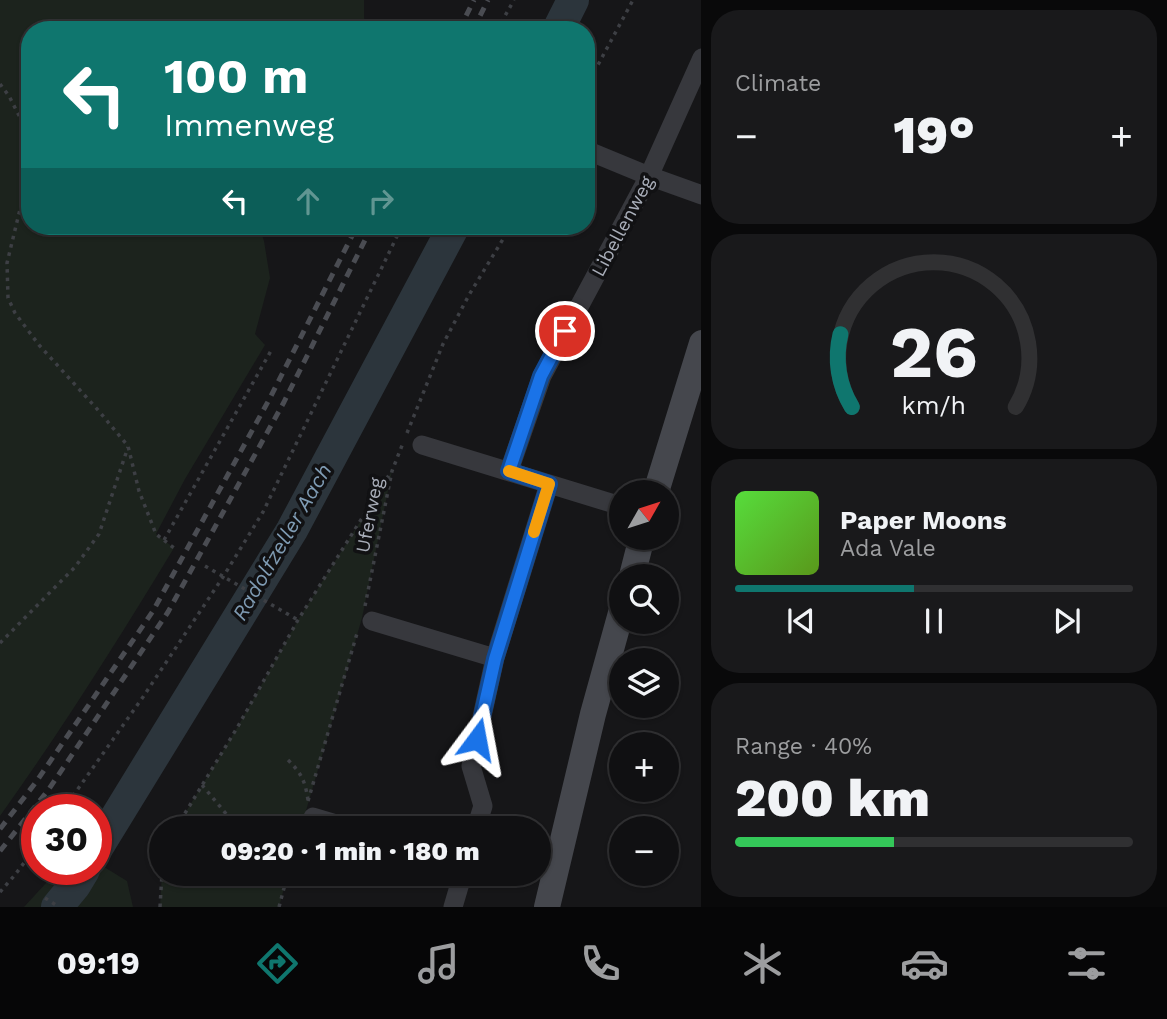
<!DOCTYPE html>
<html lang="en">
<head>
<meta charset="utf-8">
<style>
	:root { --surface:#101012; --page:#19191b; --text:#f1f3f6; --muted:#9c9d9f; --line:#303032; --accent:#0f766e }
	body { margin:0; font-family:"Work Sans",sans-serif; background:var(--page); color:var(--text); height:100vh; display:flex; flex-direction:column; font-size:26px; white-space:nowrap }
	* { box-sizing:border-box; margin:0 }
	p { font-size:23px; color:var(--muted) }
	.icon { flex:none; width:38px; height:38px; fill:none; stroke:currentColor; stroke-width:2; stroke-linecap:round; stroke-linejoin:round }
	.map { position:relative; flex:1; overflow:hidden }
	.drawer { display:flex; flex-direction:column; gap:10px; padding:10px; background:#09090a; width:466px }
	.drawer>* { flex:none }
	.banner { position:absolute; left:21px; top:21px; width:574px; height:214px; border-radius:28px; box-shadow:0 2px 5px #0004,0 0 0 2px var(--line); background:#0f766e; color:#fff; overflow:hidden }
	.needle { width:46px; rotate:51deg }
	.tools { position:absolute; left:609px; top:480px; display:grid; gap:14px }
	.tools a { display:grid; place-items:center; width:70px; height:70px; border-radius:50%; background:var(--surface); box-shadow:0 2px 5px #0004,0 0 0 2px var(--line); font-size:35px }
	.speed { position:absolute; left:21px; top:794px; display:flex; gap:14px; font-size:35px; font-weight:700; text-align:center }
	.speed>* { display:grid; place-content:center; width:91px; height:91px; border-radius:50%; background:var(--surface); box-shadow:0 2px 5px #0004,0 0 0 2px var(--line); line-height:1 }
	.speed .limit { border:10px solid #d22; background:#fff; color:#111 }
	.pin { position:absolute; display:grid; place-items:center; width:60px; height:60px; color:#fff; margin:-30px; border:4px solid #fff; border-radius:50%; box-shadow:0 2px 7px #0007 }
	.me { position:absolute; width:77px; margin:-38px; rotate:13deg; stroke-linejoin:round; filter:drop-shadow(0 0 5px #0008) }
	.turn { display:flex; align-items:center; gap:24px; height:147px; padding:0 28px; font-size:32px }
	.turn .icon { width:91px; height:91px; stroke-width:2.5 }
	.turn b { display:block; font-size:49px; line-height:60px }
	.lanes { display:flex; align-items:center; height:66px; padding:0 28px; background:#0003; justify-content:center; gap:35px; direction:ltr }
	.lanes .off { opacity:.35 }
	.big { font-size:52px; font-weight:800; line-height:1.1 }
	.drawer .widget { flex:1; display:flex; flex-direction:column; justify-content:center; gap:10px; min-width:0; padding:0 24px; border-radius:28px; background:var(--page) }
	.drawer .dial { align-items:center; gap:0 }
	.dial svg { height:182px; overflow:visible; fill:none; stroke:var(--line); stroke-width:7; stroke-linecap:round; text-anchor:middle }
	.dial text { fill:var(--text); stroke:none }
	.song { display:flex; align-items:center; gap:21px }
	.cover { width:84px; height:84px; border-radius:10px; background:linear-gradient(135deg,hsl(110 70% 55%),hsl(90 70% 35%)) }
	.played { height:7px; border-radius:4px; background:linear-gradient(90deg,var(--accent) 45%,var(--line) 45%) }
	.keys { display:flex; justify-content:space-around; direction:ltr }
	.heat { display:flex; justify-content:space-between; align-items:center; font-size:38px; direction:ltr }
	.charge { height:10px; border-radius:5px; background:linear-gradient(90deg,#34c759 40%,var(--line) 0) }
	.trip { position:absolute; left:149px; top:816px; width:402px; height:70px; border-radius:35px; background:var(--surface); box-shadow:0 2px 5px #0004,0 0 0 2px var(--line); font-weight:800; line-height:70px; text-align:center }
	.dock { display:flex; height:112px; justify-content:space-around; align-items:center; background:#060607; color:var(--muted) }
	.dock .icon { width:49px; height:49px }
	.dock .on { color:var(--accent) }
	.dock b { font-size:32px; color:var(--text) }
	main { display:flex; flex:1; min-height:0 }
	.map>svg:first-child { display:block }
	.green { fill:#1c231d }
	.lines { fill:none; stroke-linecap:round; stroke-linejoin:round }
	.river { stroke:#2c353c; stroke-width:32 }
	.path { stroke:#3d3f44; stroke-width:3.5; stroke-dasharray:3.5 5; stroke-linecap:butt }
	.minor { stroke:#37383d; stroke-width:19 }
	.secondary { stroke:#45474d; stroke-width:26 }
	.rail { stroke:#4a4c52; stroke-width:5; stroke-dasharray:9 7; stroke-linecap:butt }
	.route-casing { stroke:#114b97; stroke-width:18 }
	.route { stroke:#1a73e8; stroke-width:12 }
	.slow { stroke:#f59e0b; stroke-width:12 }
	.labels { text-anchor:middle; stroke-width:7; stroke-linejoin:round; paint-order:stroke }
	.street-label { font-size:19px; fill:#a8adb8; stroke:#111113 }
	.water-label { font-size:21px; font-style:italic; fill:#7f9bb3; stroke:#111113 }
</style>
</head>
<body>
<main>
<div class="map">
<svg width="702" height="907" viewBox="0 0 702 907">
	<rect width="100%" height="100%" fill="#161618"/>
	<path class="green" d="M0,0H364V18L370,30H30V226H259L264,241L270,278L255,334L265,345L185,479L156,534L174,548C119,639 62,729 0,816Z
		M392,471L362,618L301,828H176L237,728L298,620Z
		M96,862L127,881L133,907H24L58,870H96Z
		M162,873H288L279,907H160Z"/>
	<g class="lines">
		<path class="river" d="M558,30L573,0
			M96,850L292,530L454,226
			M57,907L75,885L84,870"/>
		<path class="path" d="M497,30L514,0
			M0,84L9,96L28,133L30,168L7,263L8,298L15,313L39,345L98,410L128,446L139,491L156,534L174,548
			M586,87L633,0
			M407,433L443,344L469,295L511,226
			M164,540L272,349
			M205,566L298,620
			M365,606L392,471L403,443
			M0,643L75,567L99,534L128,447
			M288,760C302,774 305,781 308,800
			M202,785L238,828
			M308,801L358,630
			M63,810L143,697L223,577L263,512L402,226
			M176,828L237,728L298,620L391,472
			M277,873L286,884
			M0,892L14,876L37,846
			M45,898L59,907
			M160,907L162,873
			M279,907L288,873"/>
		<path class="minor" d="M586,150L649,176L702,195
			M422,445L621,506
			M509,471L542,376L649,176L702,58
			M372,621L495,658
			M313,817L350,828
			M476,828L483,806L471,766L495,658L549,484
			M453,907L463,873"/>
		<path class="secondary" d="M656,492L702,343
			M632,576L642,537
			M547,907L593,714L621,613"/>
		<path class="rail" d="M459,30L474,0
			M473,30L488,0
			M0,829L36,782L153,611L270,398L357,226
			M0,851L49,789L168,612L284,402L372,226"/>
	</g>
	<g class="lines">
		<defs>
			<path id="route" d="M477,739L495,659L549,484L509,471L541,376L565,331"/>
		</defs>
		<use href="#route" class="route-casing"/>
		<use href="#route" class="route"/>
		<path class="slow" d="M509,471L549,484L534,532"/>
	</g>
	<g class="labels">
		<g class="street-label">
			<text transform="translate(622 226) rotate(-62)" y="7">Libellenweg</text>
			<text transform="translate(369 515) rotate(-79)" y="7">Uferweg</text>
		</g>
		<g class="water-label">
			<text transform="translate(282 542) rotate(-60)" y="7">Radolfzeller Aach</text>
		</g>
	</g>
</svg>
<div class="tools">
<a><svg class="needle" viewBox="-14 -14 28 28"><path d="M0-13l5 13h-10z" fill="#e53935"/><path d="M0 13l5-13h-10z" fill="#9c9d9f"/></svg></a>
<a><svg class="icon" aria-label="search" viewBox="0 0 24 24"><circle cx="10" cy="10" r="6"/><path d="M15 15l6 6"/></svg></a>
<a><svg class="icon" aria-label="layers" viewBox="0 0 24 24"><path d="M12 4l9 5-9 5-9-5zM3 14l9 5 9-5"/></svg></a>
<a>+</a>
<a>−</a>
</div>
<div class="speed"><div class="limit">30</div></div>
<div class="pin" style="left:565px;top:331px;background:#d93025"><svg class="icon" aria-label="arrive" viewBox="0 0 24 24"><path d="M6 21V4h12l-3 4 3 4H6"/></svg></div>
<svg class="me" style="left:477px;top:739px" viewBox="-20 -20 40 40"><path d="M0-17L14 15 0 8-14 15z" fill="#1a73e8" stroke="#fff" stroke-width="4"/></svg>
<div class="trip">09:20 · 1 min · 180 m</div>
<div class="banner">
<div class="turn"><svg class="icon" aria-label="left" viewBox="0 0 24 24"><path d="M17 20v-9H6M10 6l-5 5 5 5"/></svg><div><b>100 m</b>Immenweg</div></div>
<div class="lanes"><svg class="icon" aria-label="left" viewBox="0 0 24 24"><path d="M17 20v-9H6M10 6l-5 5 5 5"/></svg><svg class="icon off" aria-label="ahead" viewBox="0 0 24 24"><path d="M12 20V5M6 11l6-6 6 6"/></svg><svg class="icon off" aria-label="right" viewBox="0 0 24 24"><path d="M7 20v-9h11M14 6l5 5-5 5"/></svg></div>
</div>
</div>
<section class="drawer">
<div class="widget"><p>Climate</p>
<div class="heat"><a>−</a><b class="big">19°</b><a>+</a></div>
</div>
<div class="widget dial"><svg viewBox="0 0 100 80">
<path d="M14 69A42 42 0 1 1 86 69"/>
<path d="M14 69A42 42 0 0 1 9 37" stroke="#0f766e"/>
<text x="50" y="56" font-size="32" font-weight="700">26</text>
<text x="50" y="72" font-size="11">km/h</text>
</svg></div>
<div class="widget">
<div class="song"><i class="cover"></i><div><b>Paper Moons</b><p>Ada Vale</p></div></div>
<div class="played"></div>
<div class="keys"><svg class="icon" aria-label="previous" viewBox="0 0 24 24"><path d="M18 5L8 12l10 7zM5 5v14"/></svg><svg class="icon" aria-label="pause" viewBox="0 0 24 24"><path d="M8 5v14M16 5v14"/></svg><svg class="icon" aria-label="next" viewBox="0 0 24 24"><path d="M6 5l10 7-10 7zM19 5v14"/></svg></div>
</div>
<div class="widget"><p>Range · 40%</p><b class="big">200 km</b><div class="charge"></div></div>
</section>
</main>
<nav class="dock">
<b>09:19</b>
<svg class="icon on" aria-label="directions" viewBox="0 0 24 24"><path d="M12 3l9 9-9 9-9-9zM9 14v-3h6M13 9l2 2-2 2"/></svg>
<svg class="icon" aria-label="music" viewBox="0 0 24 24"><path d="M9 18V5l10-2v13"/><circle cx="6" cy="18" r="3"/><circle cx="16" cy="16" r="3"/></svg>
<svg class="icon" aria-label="phone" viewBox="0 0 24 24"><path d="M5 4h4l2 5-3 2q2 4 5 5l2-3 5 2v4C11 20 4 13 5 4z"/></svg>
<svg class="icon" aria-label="climate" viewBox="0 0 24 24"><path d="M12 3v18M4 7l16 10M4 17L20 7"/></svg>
<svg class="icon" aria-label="car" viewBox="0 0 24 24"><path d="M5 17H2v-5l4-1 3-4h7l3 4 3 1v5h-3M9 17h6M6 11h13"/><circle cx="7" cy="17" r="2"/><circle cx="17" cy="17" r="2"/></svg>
<svg class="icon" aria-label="filters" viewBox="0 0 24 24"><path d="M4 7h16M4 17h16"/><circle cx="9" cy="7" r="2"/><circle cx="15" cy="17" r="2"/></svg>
</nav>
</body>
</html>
